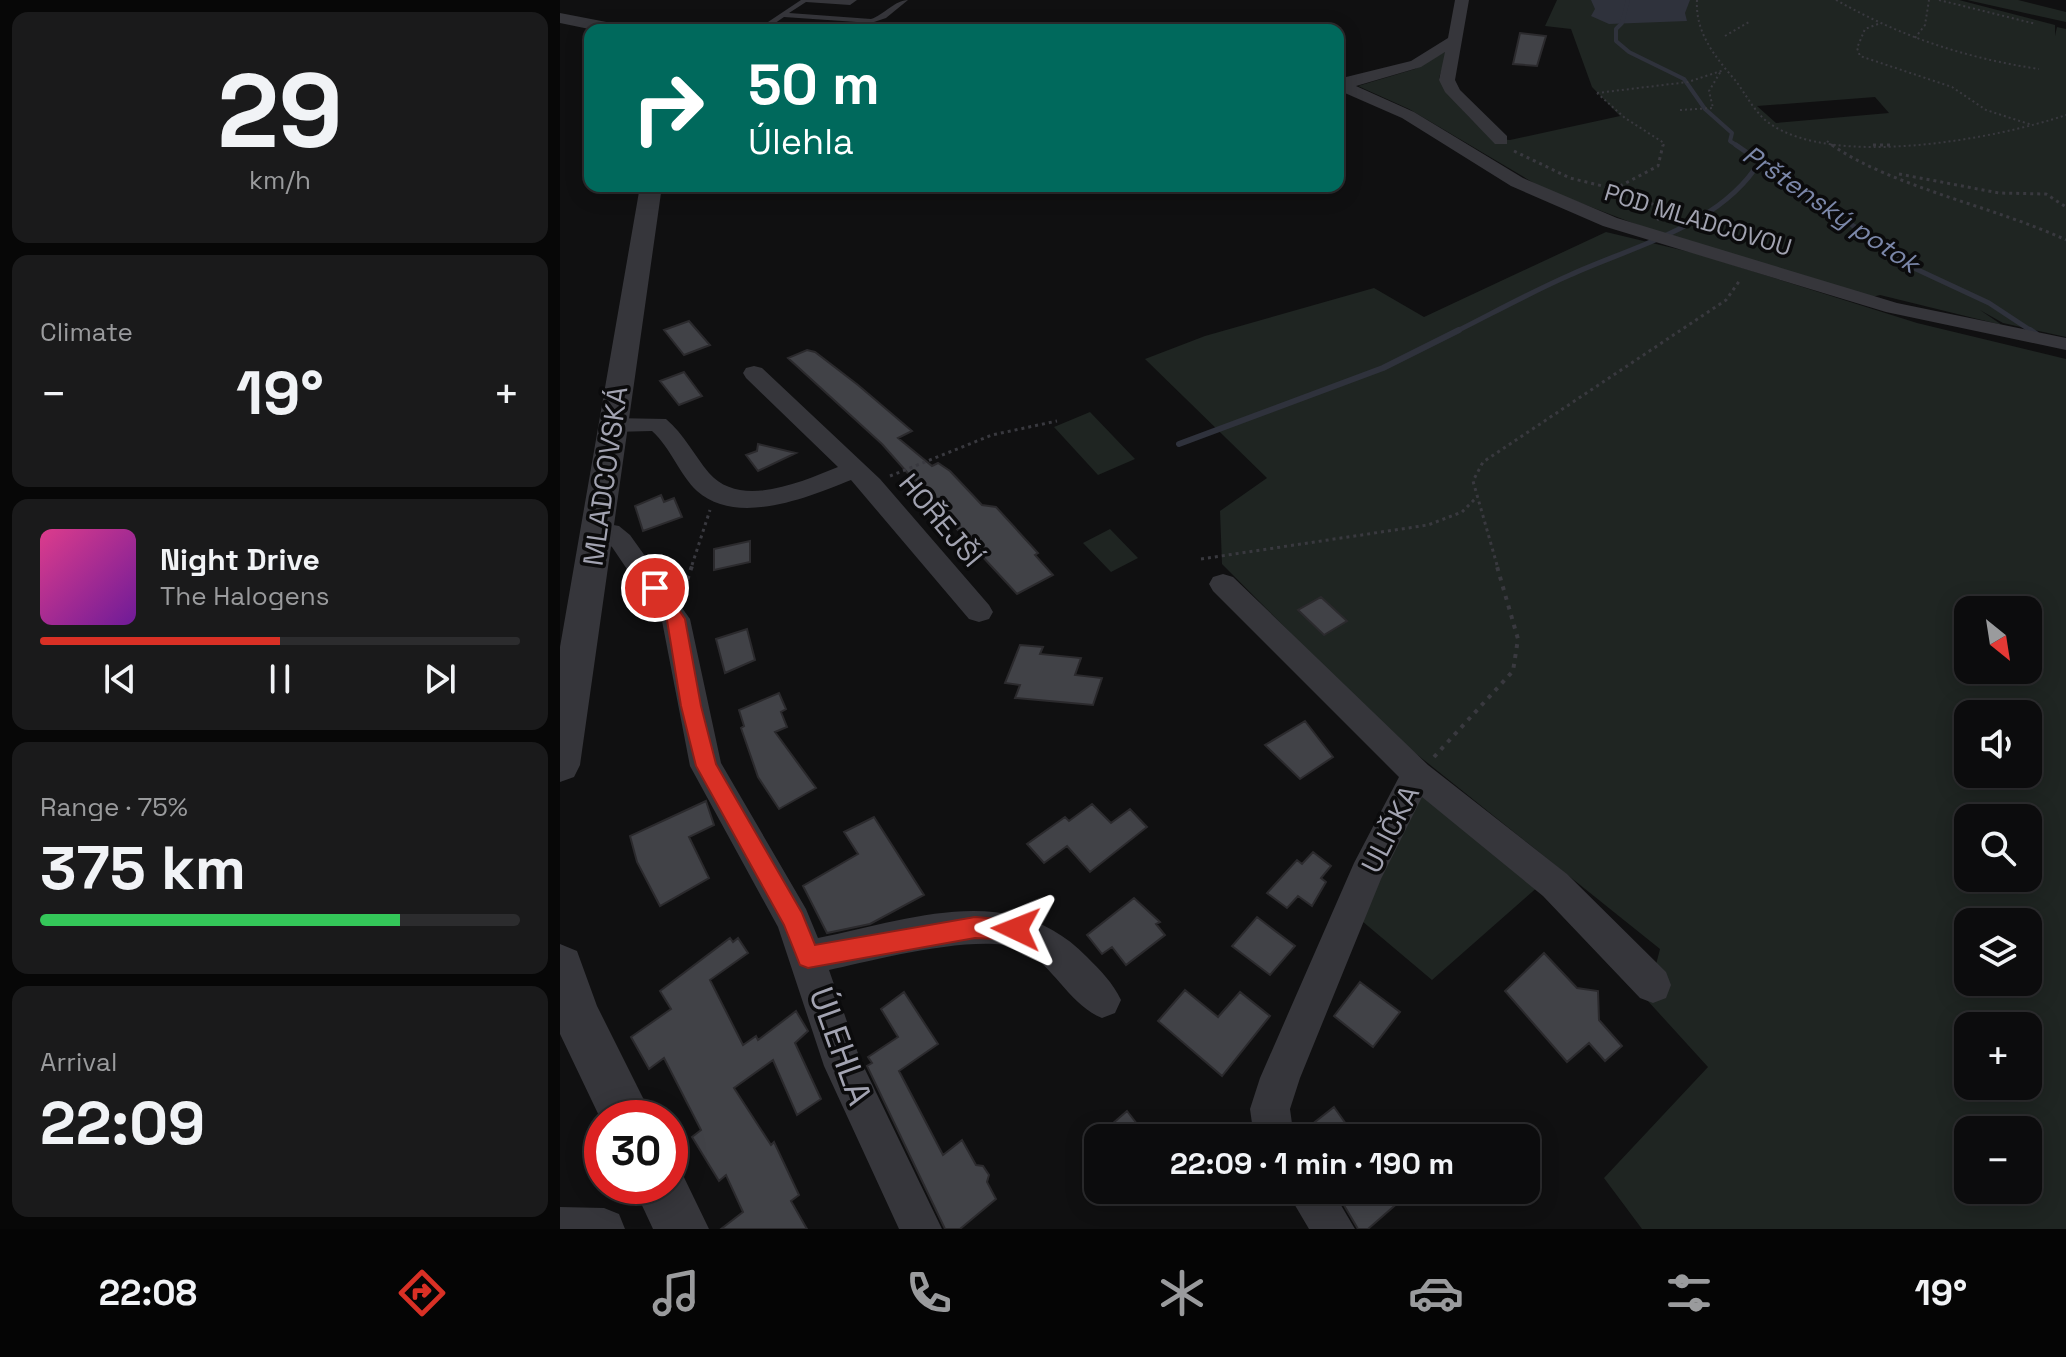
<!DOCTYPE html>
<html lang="en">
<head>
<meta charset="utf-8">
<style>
	:root { --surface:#0c0c0d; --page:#1a1a1b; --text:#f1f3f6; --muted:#9a9b9d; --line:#2c2c2e; --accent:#d93025 }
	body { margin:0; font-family:"Space Grotesk",sans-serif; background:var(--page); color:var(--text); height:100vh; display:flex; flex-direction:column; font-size:30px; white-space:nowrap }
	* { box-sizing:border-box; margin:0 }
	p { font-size:26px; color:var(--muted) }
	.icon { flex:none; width:44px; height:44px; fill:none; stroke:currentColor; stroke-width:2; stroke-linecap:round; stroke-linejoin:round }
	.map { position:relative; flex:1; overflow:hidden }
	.side { display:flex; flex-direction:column; gap:12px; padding:12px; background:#070707; width:560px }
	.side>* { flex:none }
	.guide { position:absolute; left:24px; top:24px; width:760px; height:168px; border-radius:16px; box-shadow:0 4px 20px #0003,0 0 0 2px var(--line); background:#00695c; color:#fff; overflow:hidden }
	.needle { width:52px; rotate:150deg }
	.controls { position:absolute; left:1394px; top:596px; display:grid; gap:16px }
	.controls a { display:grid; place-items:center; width:88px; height:88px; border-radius:16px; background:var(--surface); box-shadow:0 4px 20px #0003,0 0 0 2px var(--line); font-size:40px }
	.speed { position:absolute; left:24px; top:1100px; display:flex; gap:16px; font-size:40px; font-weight:700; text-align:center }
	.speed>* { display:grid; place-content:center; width:104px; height:104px; border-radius:50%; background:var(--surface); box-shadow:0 4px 20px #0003,0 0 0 2px var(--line); line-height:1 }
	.speed .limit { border:12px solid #d22; background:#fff; color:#111 }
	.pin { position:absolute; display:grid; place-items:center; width:68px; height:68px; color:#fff; margin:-34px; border:4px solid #fff; border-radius:50%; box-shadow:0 2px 8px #0007 }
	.me { position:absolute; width:88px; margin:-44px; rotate:272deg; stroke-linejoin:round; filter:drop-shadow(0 0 6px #0008) }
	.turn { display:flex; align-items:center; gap:28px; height:168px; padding:0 32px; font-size:36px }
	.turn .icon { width:104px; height:104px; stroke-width:2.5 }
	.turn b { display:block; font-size:56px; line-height:68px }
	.big { font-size:60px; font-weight:700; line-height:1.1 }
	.side .card { flex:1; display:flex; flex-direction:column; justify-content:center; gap:12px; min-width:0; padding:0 28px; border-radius:16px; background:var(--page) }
	.side .dial { align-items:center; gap:0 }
	.dial b { font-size:104px; line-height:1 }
	.song { display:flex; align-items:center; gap:24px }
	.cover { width:96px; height:96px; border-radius:12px; background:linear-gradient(135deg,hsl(330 70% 55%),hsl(280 70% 35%)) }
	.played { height:8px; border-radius:4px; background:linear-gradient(90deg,var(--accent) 50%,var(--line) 50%) }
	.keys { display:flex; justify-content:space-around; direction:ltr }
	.heat { display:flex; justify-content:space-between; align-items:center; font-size:44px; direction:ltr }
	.charge { height:12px; border-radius:6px; background:linear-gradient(90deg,#34c759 75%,var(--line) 0) }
	.trip { position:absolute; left:524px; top:1124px; width:456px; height:80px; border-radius:16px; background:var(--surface); box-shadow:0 4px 20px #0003,0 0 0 2px var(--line); font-weight:700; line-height:80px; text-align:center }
	.menu { display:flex; height:128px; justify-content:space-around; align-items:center; background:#050505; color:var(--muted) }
	.menu .icon { width:56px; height:56px }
	.menu .on { color:var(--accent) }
	.menu b { font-size:36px; color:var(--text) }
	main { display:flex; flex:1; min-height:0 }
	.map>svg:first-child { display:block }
	.green { fill:#1f2522; fill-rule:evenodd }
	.water { fill:#2f323c }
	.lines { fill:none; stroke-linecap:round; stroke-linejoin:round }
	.stream-far2 { stroke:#2f323c; stroke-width:4 }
	.stream-far1 { stroke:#2f323c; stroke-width:5 }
	.stream { stroke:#2f323c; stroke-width:6 }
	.building { fill:#414247; stroke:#2b2a2d; stroke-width:2 }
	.path-far2 { stroke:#39393f; stroke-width:2; stroke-dasharray:2 3; stroke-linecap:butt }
	.path-far1 { stroke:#39393f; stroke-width:3; stroke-dasharray:3 4; stroke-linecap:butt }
	.path { stroke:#39393f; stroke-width:4; stroke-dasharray:4 6; stroke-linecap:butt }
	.service { fill:#36363b; fill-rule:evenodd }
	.minor { fill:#36363b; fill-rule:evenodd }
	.tertiary { fill:#36363b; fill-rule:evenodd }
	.route { fill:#d93025; stroke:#8d1f18; stroke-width:2 }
	.labels { text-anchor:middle; stroke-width:7; stroke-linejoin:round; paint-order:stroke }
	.far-street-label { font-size:24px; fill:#a2a3b1; stroke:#0b0b0c }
	.far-water-label { font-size:26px; font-style:italic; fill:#7b87a9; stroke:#0b0b0c }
	.street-label { font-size:28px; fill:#a2a3b1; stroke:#0b0b0c }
	.near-street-label { font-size:34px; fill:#a2a3b1; stroke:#0b0b0c }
</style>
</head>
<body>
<main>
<section class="side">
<div class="card dial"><b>29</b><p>km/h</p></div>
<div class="card"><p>Climate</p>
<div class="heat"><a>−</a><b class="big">19°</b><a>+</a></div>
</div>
<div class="card">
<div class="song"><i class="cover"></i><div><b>Night Drive</b><p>The Halogens</p></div></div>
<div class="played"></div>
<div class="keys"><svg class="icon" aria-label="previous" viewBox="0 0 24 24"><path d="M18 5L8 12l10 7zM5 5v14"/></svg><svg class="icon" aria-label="pause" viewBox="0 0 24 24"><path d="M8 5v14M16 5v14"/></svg><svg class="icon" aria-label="next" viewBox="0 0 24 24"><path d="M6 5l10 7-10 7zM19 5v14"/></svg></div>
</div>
<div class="card"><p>Range · 75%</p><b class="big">375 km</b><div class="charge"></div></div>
<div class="card"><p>Arrival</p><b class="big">22:09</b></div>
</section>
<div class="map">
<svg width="1506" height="1229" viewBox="0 0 1506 1229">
	<rect width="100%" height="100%" fill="#101011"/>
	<path class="green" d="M997,0H1399L1495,25V36L1497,27L1506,29V337L1443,323L1420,310L1442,325L1320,295L1312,297L1091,230L984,189L849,109L798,86L855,69L888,50L879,78C895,100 920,139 950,140L1060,116L1032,87L1011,29L985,26ZM1315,97L1329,113L1216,123L1197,106Z
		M1407,0H1458L1506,12V22Z
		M1046,232L1138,254L1357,323L1506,359V1229H1082L1044,1178L1148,1067L1087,1000L1100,949L829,732L662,564L660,511L707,478L585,359L645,336L814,288L864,317ZM1408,610H1468V670H1408ZM1408,714H1468V774H1408ZM1408,818H1468V878H1408ZM1408,922H1468V982H1408ZM1408,1026H1468V1086H1408ZM1408,1130H1468V1190H1408Z
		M530,412L575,459L538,475L494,427Z
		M550,529L578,558L551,572L523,543Z
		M858,793L980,885L872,980L802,921Z"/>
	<path class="water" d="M1031,0H1130L1125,13L1127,21L1049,24L1031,16L1035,9Z"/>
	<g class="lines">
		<path class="stream-far2" d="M1068,0L1062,23L1056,29V41L1069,52L1124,79L1145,109L1172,133L1170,141L1179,147"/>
		<path class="stream-far1" d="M1176,145L1356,269L1429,303L1473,332
			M895,332C933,313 971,292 1010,275C1074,246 1162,225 1200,161"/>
		<path class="stream" d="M1470,330L1476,334
			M619,444L823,368L899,330"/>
	</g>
	<path class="building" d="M960,33L986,36L977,66L953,64Z
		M129,321L150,345L124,355L104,330Z
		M247,350L255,352L298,385L352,431L338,438L372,466L378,463L390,471L422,505L436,507L478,553L475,555L493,575L457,594L396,528L400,526L371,492L368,494L361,488L322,444L228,358Z
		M124,372L142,396L119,405L100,381Z
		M198,444L236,453L198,471L186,455L197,451Z
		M101,495L104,502L114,498L122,517L83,531L75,506Z
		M190,541V562L154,570V549Z
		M761,597L787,621L764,635L738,610Z
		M187,629L195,660L165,673L156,639Z
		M460,645L483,647L480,654L521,658L515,675L542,678L533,705L455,698L460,685L445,683Z
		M219,693L226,709L221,712L227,727L215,732L256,788L219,809L198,777L181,728L184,726L179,710Z
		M745,721L773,757L740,779L705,745Z
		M146,801L154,825L129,837L149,878L100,906L77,862L70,836Z
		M532,804L551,823L570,809L587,827L530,872L507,846L484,863L467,844L505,817L509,821Z
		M314,817L364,895L310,924L267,933L243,886L298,854L284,832Z
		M753,852L771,866L761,878L766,882L752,906L738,896L727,908L707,893L737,860L742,864Z
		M574,898L600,922L596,924L605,935L566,965L552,947L542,954L527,935Z
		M697,917L735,946L710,975L672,946Z
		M170,938L173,942L178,938L188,953L150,980L183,1045L196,1036L198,1040L236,1011L248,1031L235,1043L261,1099L237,1115L213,1060L174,1088L211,1145L214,1142L239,1195L231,1201L247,1229H161L183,1212L166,1175L159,1181L132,1137L141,1130L104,1058L89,1069L71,1037L111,1009L100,991Z
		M984,953L1017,988L1038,991L1039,1020L1062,1046L1045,1061L1029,1043L1007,1062L945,991Z
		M800,982L840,1012L813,1047L774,1016Z
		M625,990L658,1017L680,992L710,1016L662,1076L598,1021Z
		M344,992L378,1044L339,1071L383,1155L402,1140L416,1165L423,1166L429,1175L427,1182L436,1199L400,1229H385L307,1066L312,1063L308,1057L338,1037L321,1009Z
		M774,1107L796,1138H737V1136Z
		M567,1111L588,1138H536Z
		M775,1190H833L840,1201L808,1229H798Z"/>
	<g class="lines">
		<path class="path-far2" d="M1137,0C1135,32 1155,57 1175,80C1186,94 1194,112 1209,123C1273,169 1436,139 1506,115
			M1276,0C1342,37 1405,58 1479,69
			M1379,0L1476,24
			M1318,24L1305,29L1297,48L1300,56L1392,87L1426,110L1472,125
			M1165,36L1189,22
			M1355,38L1365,25L1369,0
			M1037,93L1065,118L1104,143L1103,147
			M1037,93L1128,82L1164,70
			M1120,110L1153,108L1149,91L1161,71
			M1267,141L1274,147"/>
		<path class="path-far1" d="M1272,145C1332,187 1436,207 1506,240
			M1313,145H1333
			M954,151L1010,178L1075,194L1106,212L1097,220
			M1339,174L1439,193L1486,194L1506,207
			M1060,186L1098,166L1103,145
			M330,476L432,435L497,421
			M641,559L868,525L902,512L918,496
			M132,565L150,510
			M937,565L913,481L923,462L1166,300L1180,280"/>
		<path class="path" d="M124,589L133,563
			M874,757L953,671L958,639L936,563"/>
		<path class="service" d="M241,0H297L290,5L246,2L229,13L311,19C324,15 335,0 348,0L326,18L311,23L224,17L205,30H196Z"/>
		<path class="minor" d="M895,0H909L895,80L900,90L947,136V144H935L885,92L879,80L885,52L861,67L796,86L854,112L963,178L1057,218L1337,303L1506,338V350L1326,312L1043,226L951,186L842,118L778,90V79L851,61L888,38Z
			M194,366L202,368L320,479L429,605L433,612L429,619L419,622L409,619L291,480C249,497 177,527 137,491C119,474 111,448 92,431L52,432L40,425L52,418L106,419C124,434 134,455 149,473C180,509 241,482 278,467L186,378L183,373L186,368Z
			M37,522L59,526L70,535L130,619L161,763L246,909L258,938C350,920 451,879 527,957C540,970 553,983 561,1000L555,1013L542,1018C512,1006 496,971 469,953C433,928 312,961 269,970L300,1059L382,1229H339L264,1066L218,927L130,766L102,621L52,547L43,540L28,537L24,531L28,525Z
			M663,574L673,577L868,765L1007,874L1106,972L1111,985L1106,998L1093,1003L1080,998L983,896L862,797L821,879L740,1078L730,1109L734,1138H694L690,1109L700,1078L794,863L839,777L653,591L649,584L653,577Z
			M726,1190H772L795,1229H749Z
			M0,1207L44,1208L59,1214L65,1229H0Z"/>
		<path class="tertiary" d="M0,13L62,25L71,30H34L0,23Z
			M80,186H102L20,765L14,777L0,782V647Z
			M0,944L17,951L37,1006L93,1118H42V1122L0,1034Z
			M110,1163L119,1167L149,1229H93L73,1186H110Z"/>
	</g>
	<path class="route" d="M95,582L101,583L125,619L141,706L156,764L242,913L255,945L415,917L464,921L467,929L464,936L456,940L415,938L248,968L240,965L224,925L136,766L121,706L107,620L86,588Z"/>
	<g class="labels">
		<g class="far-street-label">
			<text transform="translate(1138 220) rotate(17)" y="8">POD MLADCOVOU</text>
		</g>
		<g class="far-water-label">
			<text transform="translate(1271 209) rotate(34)" y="9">Prštenský potok</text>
		</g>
		<g class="street-label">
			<text transform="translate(45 476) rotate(-82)" y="10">MLADCOVSKÁ</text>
			<text transform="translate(381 520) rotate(50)" y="10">HOŘEJŠÍ</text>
			<text transform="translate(830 829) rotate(-63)" y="10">ULIČKA</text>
		</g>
		<g class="near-street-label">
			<text transform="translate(281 1046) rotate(70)" y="12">ÚLEHLA</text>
		</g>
	</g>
</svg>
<div class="controls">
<a><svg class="needle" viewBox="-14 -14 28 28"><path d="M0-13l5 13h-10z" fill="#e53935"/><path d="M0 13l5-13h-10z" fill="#9a9b9d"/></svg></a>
<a><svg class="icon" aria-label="sound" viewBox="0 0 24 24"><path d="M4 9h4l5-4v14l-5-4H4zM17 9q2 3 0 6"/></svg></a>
<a><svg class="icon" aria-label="search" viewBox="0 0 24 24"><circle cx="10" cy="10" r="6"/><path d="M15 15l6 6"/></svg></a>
<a><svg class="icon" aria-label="layers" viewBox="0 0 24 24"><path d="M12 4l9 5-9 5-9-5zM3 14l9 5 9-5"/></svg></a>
<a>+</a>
<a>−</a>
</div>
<div class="speed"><div class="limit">30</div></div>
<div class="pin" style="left:95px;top:588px;background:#d93025"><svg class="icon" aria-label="arrive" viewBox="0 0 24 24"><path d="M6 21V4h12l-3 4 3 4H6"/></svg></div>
<svg class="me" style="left:456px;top:929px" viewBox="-20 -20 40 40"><path d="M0-17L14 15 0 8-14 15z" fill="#d93025" stroke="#fff" stroke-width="4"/></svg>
<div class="trip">22:09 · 1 min · 190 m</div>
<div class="guide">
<div class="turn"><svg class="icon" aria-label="right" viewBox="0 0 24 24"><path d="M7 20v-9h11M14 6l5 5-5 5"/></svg><div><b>50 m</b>Úlehla</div></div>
</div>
</div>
</main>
<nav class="menu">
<b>22:08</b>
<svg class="icon on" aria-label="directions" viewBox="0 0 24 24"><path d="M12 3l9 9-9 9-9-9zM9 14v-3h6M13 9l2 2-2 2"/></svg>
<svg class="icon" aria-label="music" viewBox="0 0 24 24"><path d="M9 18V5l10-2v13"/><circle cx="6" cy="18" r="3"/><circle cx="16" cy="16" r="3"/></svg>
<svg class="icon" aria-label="phone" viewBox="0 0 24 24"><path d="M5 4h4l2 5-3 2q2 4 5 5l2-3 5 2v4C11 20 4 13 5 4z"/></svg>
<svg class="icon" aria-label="climate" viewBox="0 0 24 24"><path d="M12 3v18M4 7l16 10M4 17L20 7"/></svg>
<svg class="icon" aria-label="car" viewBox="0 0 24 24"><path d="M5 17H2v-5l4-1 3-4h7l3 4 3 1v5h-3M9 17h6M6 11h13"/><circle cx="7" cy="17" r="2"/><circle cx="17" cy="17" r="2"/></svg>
<svg class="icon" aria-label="filters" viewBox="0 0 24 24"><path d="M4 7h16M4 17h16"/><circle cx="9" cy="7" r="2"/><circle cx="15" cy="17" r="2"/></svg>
<b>19°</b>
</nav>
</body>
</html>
